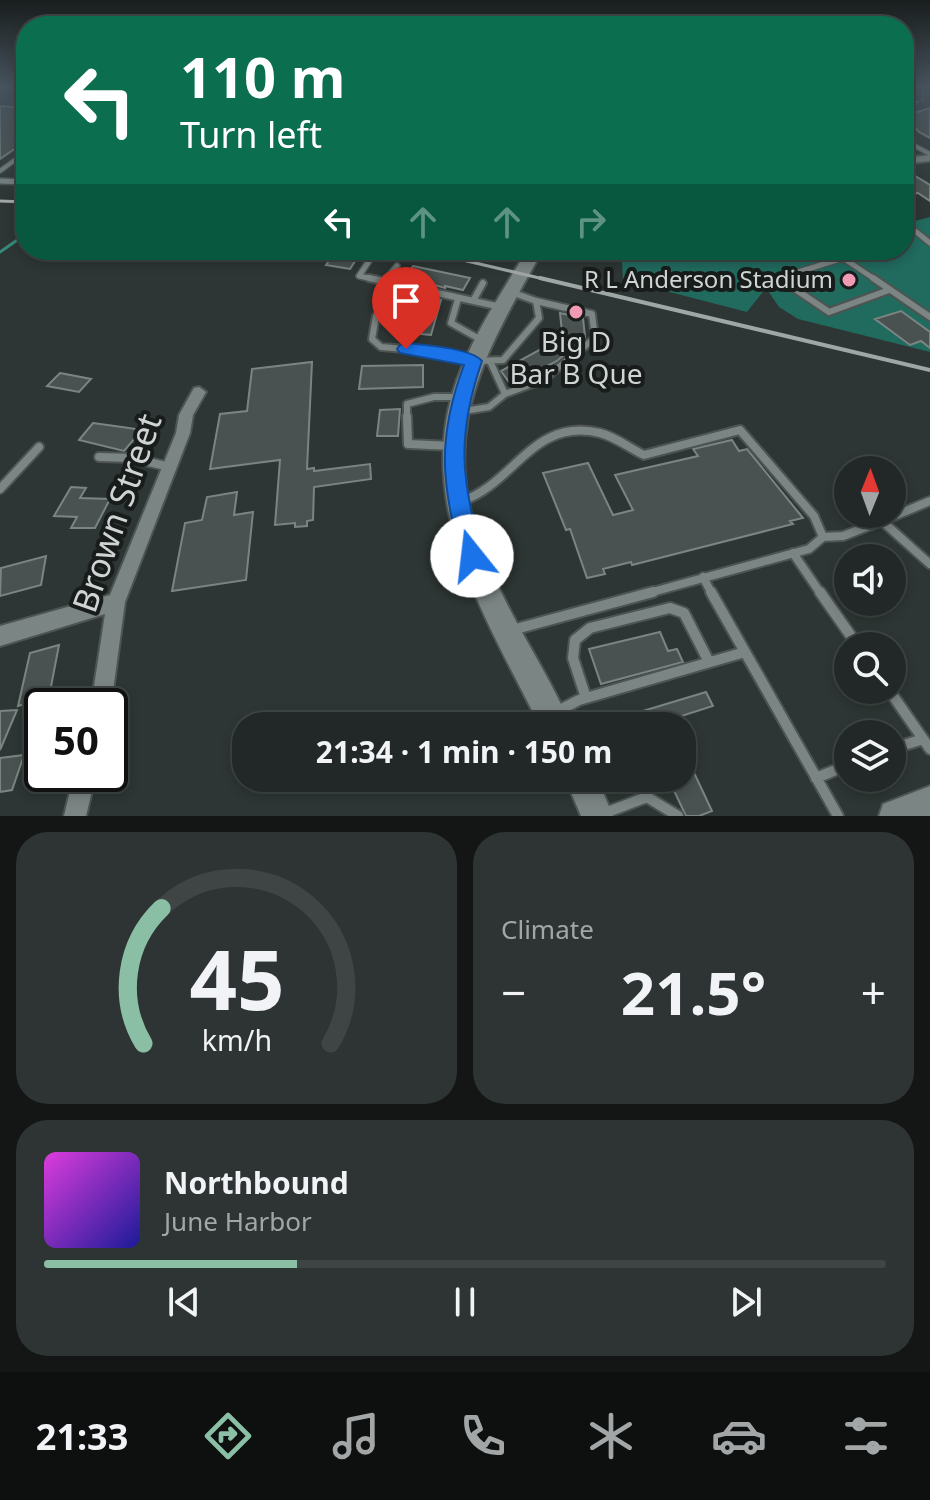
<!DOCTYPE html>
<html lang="en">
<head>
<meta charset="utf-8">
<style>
	:root { --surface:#222827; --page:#2e3433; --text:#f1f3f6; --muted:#a2a6a7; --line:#3f4444; --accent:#8abfa5 }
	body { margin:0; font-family:"Noto Sans",sans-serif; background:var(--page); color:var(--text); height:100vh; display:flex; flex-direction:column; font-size:30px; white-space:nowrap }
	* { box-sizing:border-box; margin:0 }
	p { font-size:26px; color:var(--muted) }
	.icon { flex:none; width:44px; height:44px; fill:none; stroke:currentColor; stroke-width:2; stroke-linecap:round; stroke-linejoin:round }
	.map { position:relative; height:816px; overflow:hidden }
	.side { display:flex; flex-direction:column; gap:16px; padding:16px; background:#131615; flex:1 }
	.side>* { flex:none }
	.guide { position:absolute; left:16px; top:16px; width:898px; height:244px; border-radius:32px; box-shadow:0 4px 12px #0003,0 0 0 2px var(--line); background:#0b6e4f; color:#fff; overflow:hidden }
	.needle { width:52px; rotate:1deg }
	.controls { position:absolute; left:834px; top:456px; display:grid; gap:16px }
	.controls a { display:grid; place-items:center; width:72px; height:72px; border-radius:50%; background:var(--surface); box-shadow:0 4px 12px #0003,0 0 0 2px var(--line); font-size:40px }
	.speed { position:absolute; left:24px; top:688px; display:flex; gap:16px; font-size:40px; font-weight:700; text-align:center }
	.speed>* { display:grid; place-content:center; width:104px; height:104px; border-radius:50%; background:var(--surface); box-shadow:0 4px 12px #0003,0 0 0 2px var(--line); line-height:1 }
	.speed .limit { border:4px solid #111; border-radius:12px; background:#fff; color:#111 }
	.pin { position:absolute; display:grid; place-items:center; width:68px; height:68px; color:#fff; margin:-82px -34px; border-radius:50% 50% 50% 0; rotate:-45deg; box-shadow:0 0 8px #0007 }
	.pin .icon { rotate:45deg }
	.me { position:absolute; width:88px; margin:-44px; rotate:344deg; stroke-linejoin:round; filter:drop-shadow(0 0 6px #0008) }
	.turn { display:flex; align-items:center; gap:28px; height:168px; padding:0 32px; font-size:36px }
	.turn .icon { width:104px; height:104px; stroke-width:2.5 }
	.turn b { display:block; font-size:56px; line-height:68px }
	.lanes { display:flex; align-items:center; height:76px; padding:0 32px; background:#0003; justify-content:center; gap:40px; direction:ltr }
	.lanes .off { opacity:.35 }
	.big { font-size:60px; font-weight:700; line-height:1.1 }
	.side .tile { flex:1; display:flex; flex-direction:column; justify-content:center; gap:12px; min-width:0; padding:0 28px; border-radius:32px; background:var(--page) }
	.side .dial { align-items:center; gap:0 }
	.dial svg { height:208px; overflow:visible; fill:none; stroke:var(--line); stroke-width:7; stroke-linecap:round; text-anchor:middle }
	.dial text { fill:var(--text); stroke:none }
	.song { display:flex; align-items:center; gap:24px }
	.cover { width:96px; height:96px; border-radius:12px; background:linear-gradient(135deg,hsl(300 70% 55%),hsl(240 70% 35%)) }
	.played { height:8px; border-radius:4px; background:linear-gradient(90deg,var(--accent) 30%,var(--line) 30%) }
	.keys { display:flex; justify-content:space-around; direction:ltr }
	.heat { display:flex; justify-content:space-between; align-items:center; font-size:44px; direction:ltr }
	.side .tiles { flex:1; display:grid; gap:16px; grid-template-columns:1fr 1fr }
	.tile:last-child { grid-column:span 2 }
	.trip { position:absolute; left:232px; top:712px; width:464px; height:80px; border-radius:32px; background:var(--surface); box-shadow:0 4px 12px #0003,0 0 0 2px var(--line); font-weight:700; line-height:80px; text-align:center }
	.tabs { display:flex; height:128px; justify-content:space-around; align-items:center; background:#0e1010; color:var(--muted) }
	.tabs .icon { width:56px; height:56px }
	.tabs .current { color:var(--accent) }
	.tabs b { font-size:36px; color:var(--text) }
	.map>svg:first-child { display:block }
	.green { fill:#216a5e }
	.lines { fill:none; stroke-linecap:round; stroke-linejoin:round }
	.stream { stroke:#358a7b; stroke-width:3 }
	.river { fill:#358a7b; fill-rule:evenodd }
	.building { fill:#495250; stroke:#7a8482; stroke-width:2 }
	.service-far4-casing { stroke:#4d5452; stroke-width:6 }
	.service-far3-casing { stroke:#4d5452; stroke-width:8 }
	.service-far2-casing { stroke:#4d5452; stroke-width:10 }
	.service-far1-casing { stroke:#4d5452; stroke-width:12 }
	.service-casing { stroke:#4d5452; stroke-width:14 }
	.minor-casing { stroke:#4d5452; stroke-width:4 }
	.tertiary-casing { stroke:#4d5452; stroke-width:4 }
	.secondary-casing { stroke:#4d5452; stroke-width:4 }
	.path { stroke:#707776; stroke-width:2; stroke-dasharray:4 2; stroke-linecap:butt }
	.service-far4 { stroke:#7b8583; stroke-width:4 }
	.service-far3 { stroke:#7b8583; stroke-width:5 }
	.service-far2 { stroke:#7b8583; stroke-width:6 }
	.service-far1 { stroke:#7b8583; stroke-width:8 }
	.service { stroke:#7b8583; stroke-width:10 }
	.minor { fill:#7b8583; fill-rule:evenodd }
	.tertiary { fill:#7b8583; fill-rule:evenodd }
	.secondary { fill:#7b8583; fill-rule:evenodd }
	.rail-far1 { stroke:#9fa6a5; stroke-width:3 }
	.rail { stroke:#9fa6a5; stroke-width:4 }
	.route { fill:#1a73e8; stroke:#114b97; stroke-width:2 }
	.poi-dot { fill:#f09ab5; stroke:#181c1b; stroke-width:3 }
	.labels { text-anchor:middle; stroke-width:8; stroke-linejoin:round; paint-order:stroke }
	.far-poi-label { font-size:24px; fill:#cfd5d4; stroke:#181c1b; text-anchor:end }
	.poi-label { font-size:28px; fill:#cfd5d4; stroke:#181c1b }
	.near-street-label { font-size:34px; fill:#cfd5d4; stroke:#181c1b }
</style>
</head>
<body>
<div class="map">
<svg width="930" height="816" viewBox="0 0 930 816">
	<rect width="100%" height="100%" fill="#2d3634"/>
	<path class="green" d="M930,217V352L798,319L779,307L766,288L747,312L623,280L622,262L468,250H783L784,260L817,250H904V224Z"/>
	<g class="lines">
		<path class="stream" d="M0,252L26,234"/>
		<path class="river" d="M904,86H910L908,91L904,92Z"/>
	</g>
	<path class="building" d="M0,106L26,108V141L0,159Z
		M930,108V138L919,132L904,114V110L914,113Z
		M912,174L930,185V201L918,193L904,195V175Z
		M336,251L359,255L350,269L326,265Z
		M413,266L470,278L463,290L445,286V288L405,277Z
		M421,296L441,300L431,335L409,333Z
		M901,311L930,332V348L921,341L910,345L875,319Z
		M560,313L583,318L585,337L557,361L511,385L501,371L545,347L562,332Z
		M312,362L307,469L314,468V471L370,464L371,479L314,487L313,520L307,521V526L295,527V523L275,525L280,460L210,469L220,414L247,411L252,369Z
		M423,365V387L359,389L362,366Z
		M60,373L91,379L79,392L47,386Z
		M400,409L398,436H377L380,410Z
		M93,423L122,427L142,430L124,451L79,440Z
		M732,440L739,451L747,449L803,518L790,521L793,524L632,565L631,562L603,569L605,574L587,578L570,529L566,530L543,473L588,463L613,515L633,510L615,475L698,456L693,449Z
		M71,487L86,488L80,498L110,499L95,528H71L77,517L54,516Z
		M237,492L234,515L253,512L246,580L172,591L185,523L202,520L207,497Z
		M46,556L41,585L0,596L1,568Z
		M660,632L668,651L677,649L683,662L601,684L589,649Z
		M59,645L49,697L18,706L30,653Z
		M706,692L713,706L650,726H603V723Z
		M17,710L0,750V711Z
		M682,747L712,811L699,816H686L668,778H682Z
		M24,755L12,790L0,792V758Z"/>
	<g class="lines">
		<defs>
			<path id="service-far4" d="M904,140L930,154
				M0,171L26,152"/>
			<path id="service-far3" d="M0,181L26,182
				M904,222L930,243
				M862,250L843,258L876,280
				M369,261L359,276L378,280
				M385,280L397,266
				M789,280V275L843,258"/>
			<path id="service-far2" d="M369,278L501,307
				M789,278V285L829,312L889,290
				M873,278L930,317
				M384,282L387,278
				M458,299L451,323L483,341
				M473,301L483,283
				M376,316L372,339L381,347L430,351L474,361L503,360L539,318L536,301L511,292
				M505,394L543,380L595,338L592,314L536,301
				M464,411L489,407L505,394L490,361
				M407,418V404L434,397H461"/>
			<path id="service-far1" d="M407,416L408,444L452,446
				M99,457L132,458L170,467
				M0,489L39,447
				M462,501C515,483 533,417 600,433C616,437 629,448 644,455L740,430L814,516L823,537L809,549L645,594
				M882,521L930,501
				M823,537L843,536L882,521L930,564
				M793,553L821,594
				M703,577L712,594"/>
			<path id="service" d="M711,592L838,816
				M820,592L858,646
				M512,630L653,592
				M889,690L930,749
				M586,698L573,658L575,640L590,628L670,608L684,613L709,662
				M556,712L579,700L745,652
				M892,749L923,739
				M816,778L848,765
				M597,816L647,797L678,816"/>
			<path id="minor" d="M199,387L206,392L193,415L190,433L125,602L111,706L110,709V706H91L105,614L0,646V626L110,595L176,433L179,415L194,388Z
				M74,774H96L86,816H64Z"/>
			<path id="tertiary" d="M930,155V161L904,164V158Z"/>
			<path id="secondary" d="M527,250H543C467,383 430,455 506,602C527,644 553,683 571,726H540C489,624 418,513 452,395C467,343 500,296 527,250Z
				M565,778H597L613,816H581Z
				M930,786V816H879L883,804Z"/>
		</defs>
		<use href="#service-far4" class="service-far4-casing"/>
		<use href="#service-far3" class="service-far3-casing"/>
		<use href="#service-far2" class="service-far2-casing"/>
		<use href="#service-far1" class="service-far1-casing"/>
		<use href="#service" class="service-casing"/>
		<use href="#minor" class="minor-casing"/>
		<use href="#tertiary" class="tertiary-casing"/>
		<use href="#secondary" class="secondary-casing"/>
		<path class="path" d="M904,107L923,100V86"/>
		<use href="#service-far4" class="service-far4"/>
		<use href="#service-far3" class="service-far3"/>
		<use href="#service-far2" class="service-far2"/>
		<use href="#service-far1" class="service-far1"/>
		<use href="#service" class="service"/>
		<use href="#minor" class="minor"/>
		<use href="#tertiary" class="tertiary"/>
		<use href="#secondary" class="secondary"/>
		<path class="rail-far1" d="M0,201L26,202
			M420,250L548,280"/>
		<path class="rail" d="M540,278L930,370"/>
	</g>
	<linearGradient id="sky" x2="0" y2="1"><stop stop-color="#191e1d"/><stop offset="0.43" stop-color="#46525c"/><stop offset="1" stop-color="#46525c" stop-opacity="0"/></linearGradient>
	<rect width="930" height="200" fill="url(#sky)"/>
	<path class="route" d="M406,343C424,345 471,348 482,361C456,436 461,482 483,556L480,564L472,567L464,564L461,556C441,484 437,437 464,365L400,353L397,349L400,345Z"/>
	<g class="poi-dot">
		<circle cx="849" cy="280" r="8"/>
		<circle cx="576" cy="312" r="8"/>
	</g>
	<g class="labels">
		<g class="far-poi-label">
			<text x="833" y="288">R L Anderson Stadium</text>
		</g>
		<g class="poi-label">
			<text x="576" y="352">Big D<tspan x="576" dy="32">Bar B Que</tspan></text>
		</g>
		<g class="near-street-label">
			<text transform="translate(117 513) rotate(-71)" y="12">Brown Street</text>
		</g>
	</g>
</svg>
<div class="controls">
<a><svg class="needle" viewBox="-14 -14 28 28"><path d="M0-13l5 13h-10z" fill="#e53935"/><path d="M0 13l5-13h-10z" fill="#a2a6a7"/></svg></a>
<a><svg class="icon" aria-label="sound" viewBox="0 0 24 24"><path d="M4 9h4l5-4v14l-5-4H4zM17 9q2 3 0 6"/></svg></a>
<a><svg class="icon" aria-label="search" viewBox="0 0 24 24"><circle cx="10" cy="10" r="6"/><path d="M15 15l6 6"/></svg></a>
<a><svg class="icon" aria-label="layers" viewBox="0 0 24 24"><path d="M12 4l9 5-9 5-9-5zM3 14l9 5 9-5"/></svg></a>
</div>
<div class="speed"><div class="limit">50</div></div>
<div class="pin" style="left:406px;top:349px;background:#d93025"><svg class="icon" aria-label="arrive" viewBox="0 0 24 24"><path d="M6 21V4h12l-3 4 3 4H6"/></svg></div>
<svg class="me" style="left:472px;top:556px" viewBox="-20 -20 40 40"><circle r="19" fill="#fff"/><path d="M0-13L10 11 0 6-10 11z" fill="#1a73e8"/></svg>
<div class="trip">21:34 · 1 min · 150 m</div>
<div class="guide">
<div class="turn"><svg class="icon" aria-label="left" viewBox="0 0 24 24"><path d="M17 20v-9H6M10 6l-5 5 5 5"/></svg><div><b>110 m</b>Turn left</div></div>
<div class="lanes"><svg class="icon" aria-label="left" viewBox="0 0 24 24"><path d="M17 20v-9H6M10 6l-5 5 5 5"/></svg><svg class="icon off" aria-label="ahead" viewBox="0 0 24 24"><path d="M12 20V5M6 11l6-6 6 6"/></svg><svg class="icon off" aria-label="ahead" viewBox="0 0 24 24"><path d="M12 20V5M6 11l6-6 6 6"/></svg><svg class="icon off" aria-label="right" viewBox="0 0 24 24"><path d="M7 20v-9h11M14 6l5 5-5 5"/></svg></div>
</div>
</div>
<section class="side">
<div class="tiles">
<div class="tile dial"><svg viewBox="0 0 100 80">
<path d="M14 69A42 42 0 1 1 86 69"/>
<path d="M14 69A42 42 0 0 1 21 17" stroke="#8abfa5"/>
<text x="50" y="56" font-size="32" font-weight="700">45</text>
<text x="50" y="72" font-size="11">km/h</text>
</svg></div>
<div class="tile"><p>Climate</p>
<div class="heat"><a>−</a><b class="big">21.5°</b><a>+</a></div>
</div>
<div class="tile">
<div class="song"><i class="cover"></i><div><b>Northbound</b><p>June Harbor</p></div></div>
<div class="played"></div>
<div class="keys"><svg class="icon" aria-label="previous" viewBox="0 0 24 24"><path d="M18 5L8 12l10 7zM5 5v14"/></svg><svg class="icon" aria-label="pause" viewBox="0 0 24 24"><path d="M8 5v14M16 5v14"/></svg><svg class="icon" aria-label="next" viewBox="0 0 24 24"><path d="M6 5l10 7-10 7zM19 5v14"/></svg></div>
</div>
</div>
</section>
<nav class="tabs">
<b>21:33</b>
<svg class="icon current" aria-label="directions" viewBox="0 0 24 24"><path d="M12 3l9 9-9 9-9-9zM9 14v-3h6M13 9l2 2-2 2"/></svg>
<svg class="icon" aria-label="music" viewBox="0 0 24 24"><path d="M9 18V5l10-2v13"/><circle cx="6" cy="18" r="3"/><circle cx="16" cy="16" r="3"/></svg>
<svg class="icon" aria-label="phone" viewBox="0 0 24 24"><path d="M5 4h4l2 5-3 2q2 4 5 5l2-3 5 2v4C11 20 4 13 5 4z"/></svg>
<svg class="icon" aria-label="climate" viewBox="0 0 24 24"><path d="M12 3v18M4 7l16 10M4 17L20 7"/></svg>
<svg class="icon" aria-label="car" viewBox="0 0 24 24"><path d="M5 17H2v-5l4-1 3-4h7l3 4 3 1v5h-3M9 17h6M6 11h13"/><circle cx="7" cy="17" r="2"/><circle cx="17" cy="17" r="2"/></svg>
<svg class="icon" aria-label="filters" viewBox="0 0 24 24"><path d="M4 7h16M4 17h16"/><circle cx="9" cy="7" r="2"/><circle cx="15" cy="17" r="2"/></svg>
</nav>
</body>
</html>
